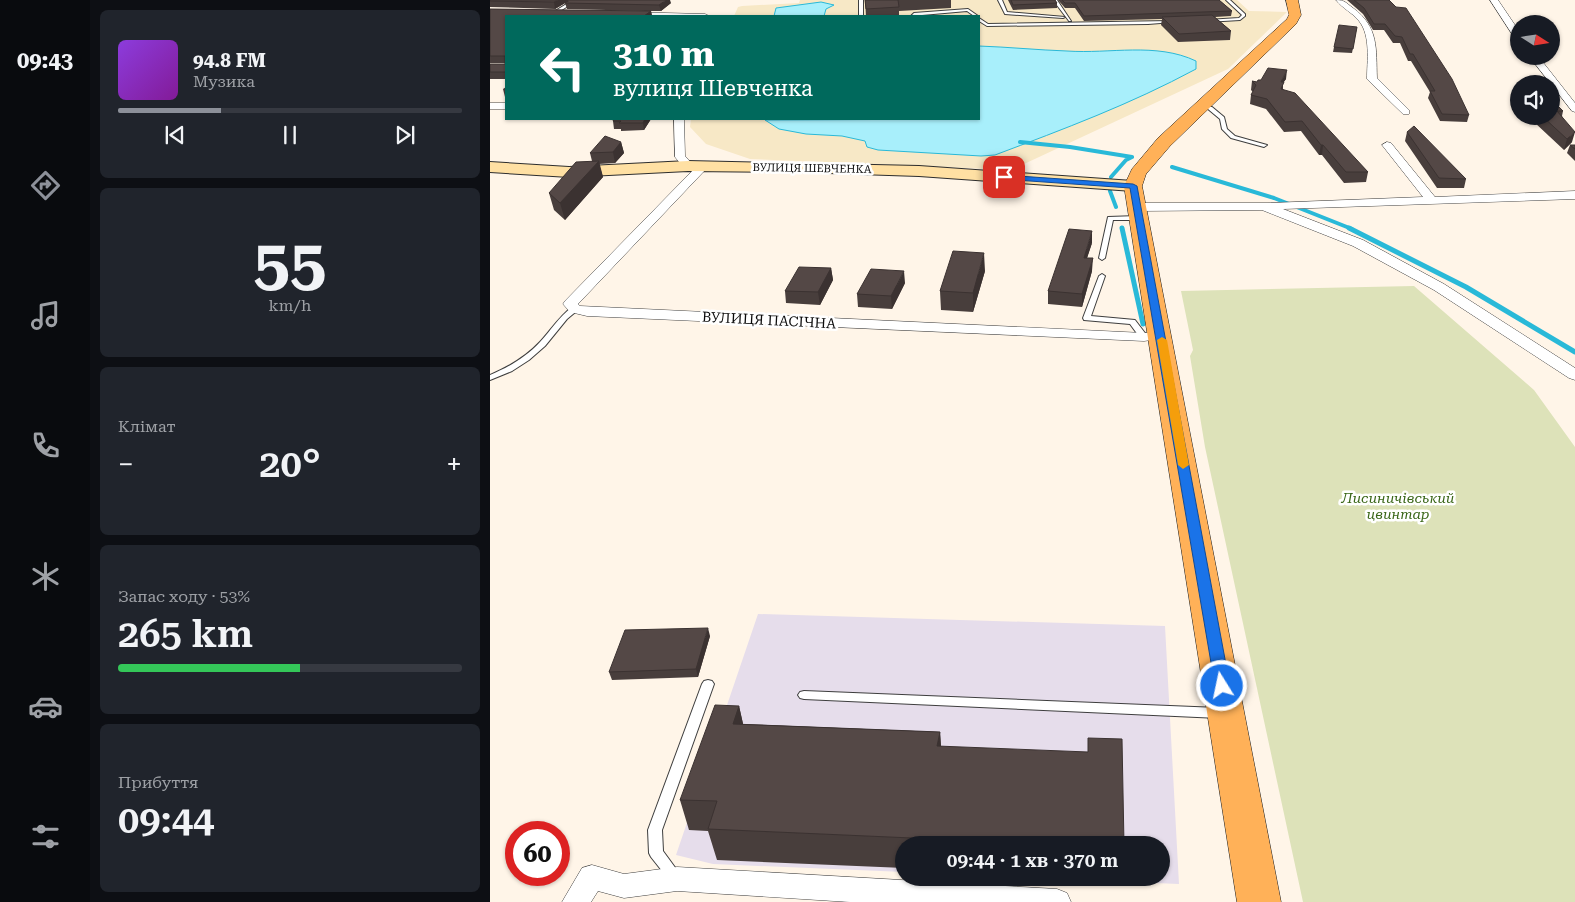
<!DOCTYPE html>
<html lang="uk">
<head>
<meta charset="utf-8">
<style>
	:root { --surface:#171b24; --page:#20242c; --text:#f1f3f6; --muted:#9ea1a6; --line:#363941; --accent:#8c9099 }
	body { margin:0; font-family:"Roboto Serif",serif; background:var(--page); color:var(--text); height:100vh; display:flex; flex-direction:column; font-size:19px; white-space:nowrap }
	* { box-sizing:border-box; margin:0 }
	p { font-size:16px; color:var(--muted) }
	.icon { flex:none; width:28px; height:28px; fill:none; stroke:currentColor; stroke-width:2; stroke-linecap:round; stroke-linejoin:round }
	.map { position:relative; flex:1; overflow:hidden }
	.sheet { display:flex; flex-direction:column; gap:10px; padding:10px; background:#0d0f14; width:400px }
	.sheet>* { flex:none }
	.top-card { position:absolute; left:15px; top:15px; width:475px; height:105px; border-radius:0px; box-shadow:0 1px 4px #0004; background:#00695c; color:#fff; overflow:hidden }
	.needle { width:32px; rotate:102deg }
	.fabs { position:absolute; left:1020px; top:15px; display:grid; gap:10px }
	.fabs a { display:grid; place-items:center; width:50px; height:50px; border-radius:50%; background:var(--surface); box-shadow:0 1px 4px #0004; font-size:25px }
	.speed { position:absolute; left:15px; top:821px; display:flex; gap:10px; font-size:25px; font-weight:700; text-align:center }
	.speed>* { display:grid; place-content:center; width:65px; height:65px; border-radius:50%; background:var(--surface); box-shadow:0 1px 4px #0004; line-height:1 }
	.speed .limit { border:8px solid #d22; background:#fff; color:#111 }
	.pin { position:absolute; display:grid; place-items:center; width:42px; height:42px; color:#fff; margin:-21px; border-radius:10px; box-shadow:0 2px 8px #0006 }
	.me { position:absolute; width:55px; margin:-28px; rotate:350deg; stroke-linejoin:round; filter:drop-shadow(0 0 4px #0008) }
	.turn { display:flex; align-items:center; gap:18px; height:105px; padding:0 25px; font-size:22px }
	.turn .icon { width:65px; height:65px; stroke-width:2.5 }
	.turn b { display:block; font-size:35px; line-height:42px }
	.big { font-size:38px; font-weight:600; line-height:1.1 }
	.sheet .widget { flex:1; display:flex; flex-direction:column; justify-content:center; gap:8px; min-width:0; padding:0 18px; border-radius:8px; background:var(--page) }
	.sheet .dial { align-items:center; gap:0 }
	.dial b { font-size:65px; line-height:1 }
	.song { display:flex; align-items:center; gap:15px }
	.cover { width:60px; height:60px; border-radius:8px; background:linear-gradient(135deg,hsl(270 70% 55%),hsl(290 70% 35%)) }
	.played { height:5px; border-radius:2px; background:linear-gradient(90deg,var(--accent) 30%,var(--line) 30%) }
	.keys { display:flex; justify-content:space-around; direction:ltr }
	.heat { display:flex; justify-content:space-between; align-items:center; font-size:28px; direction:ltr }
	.charge { height:8px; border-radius:4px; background:linear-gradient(90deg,#34c759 53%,var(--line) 0) }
	.trip { position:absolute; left:405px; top:836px; width:275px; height:50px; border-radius:25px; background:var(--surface); box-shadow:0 1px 4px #0004; font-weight:600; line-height:50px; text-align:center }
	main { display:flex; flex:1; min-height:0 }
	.menu { display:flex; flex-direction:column; width:90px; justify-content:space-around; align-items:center; background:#090b0e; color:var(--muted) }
	.menu .icon { width:35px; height:35px }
	.menu .on { color:var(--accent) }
	.menu b { font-size:22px; color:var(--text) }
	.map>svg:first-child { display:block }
	.industrial { fill:#e6ddeb }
	.farmland { fill:#f7e8c6 }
	.cemetery { fill:#dde2b9 }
	.water { fill:#a8effb; stroke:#29b9d8 }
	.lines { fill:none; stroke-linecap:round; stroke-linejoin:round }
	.stream-far1 { stroke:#29b9d8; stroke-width:4 }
	.stream { stroke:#29b9d8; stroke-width:5 }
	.lane-casing { stroke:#3e3e3e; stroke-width:2 }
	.street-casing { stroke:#3e3e3e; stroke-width:1 }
	.secondary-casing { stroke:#2d2d2d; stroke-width:2 }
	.primary-casing { stroke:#1c1c1c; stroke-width:1 }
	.lane { fill:#fff; fill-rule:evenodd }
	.street { fill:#fff; fill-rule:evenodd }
	.secondary { fill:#ffe0a3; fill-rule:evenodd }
	.primary { fill:#ffb158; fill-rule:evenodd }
	.wall { fill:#483e3c }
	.shaded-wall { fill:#3b3231 }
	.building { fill:#544846; stroke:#3b3231 }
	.route { fill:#1a73e8; stroke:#114b97 }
	.slow { fill:#f59e0b }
	.labels { text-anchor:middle; stroke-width:5; stroke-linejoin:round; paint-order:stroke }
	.far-street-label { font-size:11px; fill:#0b0b0b; stroke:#fff }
	.street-label { font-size:14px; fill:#0b0b0b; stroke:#fff }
	.park-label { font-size:14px; font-style:italic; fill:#396617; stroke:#fff }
</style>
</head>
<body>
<main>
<nav class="menu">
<b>09:43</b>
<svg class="icon on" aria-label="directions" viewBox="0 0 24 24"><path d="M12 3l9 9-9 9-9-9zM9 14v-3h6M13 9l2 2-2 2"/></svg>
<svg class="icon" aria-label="music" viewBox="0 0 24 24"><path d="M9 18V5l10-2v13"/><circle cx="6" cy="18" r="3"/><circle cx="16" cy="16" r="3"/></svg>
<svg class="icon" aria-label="phone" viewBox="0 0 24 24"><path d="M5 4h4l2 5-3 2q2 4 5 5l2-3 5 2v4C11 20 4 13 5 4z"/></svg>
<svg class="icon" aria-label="climate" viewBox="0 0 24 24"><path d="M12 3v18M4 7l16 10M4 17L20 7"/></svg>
<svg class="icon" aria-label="car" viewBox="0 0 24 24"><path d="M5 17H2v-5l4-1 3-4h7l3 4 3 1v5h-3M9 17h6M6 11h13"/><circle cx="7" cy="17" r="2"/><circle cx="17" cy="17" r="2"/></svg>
<svg class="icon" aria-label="filters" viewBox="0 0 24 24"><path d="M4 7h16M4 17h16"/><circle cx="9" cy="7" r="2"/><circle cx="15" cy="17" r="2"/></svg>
</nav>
<section class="sheet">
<div class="widget">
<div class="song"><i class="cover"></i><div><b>94.8 FM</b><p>Музика</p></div></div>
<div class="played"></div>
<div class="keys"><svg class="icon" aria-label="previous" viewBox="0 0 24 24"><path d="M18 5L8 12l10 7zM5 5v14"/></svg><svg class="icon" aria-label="pause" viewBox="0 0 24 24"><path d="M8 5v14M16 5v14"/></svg><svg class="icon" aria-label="next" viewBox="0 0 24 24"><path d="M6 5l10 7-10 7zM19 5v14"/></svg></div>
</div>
<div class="widget dial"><b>55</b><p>km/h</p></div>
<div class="widget"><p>Клімат</p>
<div class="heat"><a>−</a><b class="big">20°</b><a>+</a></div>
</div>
<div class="widget"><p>Запас ходу · 53%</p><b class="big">265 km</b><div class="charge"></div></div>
<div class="widget"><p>Прибуття</p><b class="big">09:44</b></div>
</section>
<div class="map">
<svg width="1085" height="902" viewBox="0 0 1085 902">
	<rect width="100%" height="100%" fill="#fff5e8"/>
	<path class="industrial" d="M268,614L675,626L689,884L541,878H671V845H414V872L223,864L186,855Z"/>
	<path class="farmland" d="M310,0H747L759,11L797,12L738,69L521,170L260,159L216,144L200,127L201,119H489V16H244L248,7L252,6L309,3Z"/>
	<path class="cemetery" d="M924,286L1044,390L1085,447V902H813L715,447L700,356L703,350L691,291Z"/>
	<path class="water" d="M331,2L344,5L336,9L334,16H284L286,8Z
		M489,46C518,47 548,50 577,51C620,54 666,42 706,61V69C641,104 574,129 505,155L491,156L388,150L377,147L375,141L352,136L316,134L289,129L275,120L489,119Z"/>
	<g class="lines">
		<path class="stream-far1" d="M530,142L580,147L642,157
			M682,167L784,198L862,229
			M621,177L636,160L642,157
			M620,191L626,207"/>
		<path class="stream" d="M632,228L653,324
			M859,228L976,287L1085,352"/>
		<defs>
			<path id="lane" d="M83,0H88L65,14L62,13Z
				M369,0H373V16H369Z
				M508,0H512L517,12L575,17L573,18L515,14Z
				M563,0H567L581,21H579Z
				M736,0H740L755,14V16L750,20L716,22L717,20L749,18L752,15Z
				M478,9L488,16H484L477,11L421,16L424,13Z
				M489,18L498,24L681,21L683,22L658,24L497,26L489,21Z
				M709,105L722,107L734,117L737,129L745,136L777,145L774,147L741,138L732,129L730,119L718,109L709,107Z
				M618,217L648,216L651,218L648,220H623L615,258L612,260L609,258Z
				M612,274L615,276L601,316L645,320L658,337L657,339H651L640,324L594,320L593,318L609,276Z
				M82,307H88L89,309L77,319L55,346L39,360L22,371L0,380V375C19,367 36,357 50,342C61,330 69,317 82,307Z
				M218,680L222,681L224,684L172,830L173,851L192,877L190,881L185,883L180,881L161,857L159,853L158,830L212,684L214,681Z
				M314,691L729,708L733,710L735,713L733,716L729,718L314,699L310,698L308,695L310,692Z"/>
			<path id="street" d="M846,0C855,0 856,3 863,8C889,27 886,49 887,78L919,110V114H913L877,79C877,61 881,36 869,21C863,13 853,9 846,0Z
				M1000,0H1008L1029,31V40H1026Z
				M135,12L215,14L219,16H138L134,14Z
				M1039,56H1048L1085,103V112L1082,111Z
				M0,103H16V109H0Z
				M184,119H194L195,156L204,166L202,168H194L185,157Z
				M897,142L901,143L945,197L1085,191V199L793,209L873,240L954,284L1085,368V380L1079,378L944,290L863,246L772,210L647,211L641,207L647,203H778L933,197L892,145Z
				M213,163L217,164L219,166L217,168L88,304L90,306L654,333L676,332L678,335L676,338L654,341L97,316L80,312L73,304L75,301L209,164Z
				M102,865L134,874L187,867L567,889L577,893L581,902H360L187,891L134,898L108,891L101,902H72L92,868Z"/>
			<path id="secondary" d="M198,161L429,166L643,181L649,182L651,186L649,190L643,191L429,176L308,172L198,171L79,177L0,172V162L79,167Z"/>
			<path id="primary" d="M796,0H808L811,15L806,24L680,146L656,174L652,186L791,902H747L634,186L642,169L668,138L797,19L799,15Z"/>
		</defs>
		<use href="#lane" class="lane-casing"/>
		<use href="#street" class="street-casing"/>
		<use href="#secondary" class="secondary-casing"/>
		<use href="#primary" class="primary-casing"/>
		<use href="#lane" class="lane"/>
		<use href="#street" class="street"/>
		<use href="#secondary" class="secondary"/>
		<use href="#primary" class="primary"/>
	</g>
	<path class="wall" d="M0,0L181,3L171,11H161L162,16H16V79H0V64H15V63H0V9L156,11L77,9L75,3L77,2L65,9L0,7Z
		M375,0H461V8L409,11V16H376Z
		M518,0H565L567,3V8L523,10Z
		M568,0H729L742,11L741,16L725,17L741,31L740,40L688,42L671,25L672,19L594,21L585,8H575Z
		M857,0H899L979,115L977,122L950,121L938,98L940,92L921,61H918L910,43H903L894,30H883L873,14Z
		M867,27L862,53L843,52L844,47Z
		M796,79L793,83V89L878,172L876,182L854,183L832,155H829L811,131L794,132L776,109L760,104L761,95L763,92L761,90L762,81L767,82Z
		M16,87V97H15L13,89Z
		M1061,99L1073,111L1072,116L1082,142L1074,150L1044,122L1040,116H1061Z
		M124,119H161L154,130L131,131V129H124L123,121Z
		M917,132L976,179L974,188H947L915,141Z
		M131,142L134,153L125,163L109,164L113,177L75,220L64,210L59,193L102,161L100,153Z
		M1080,145H1085V161L1077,153Z
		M602,243L597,258L602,271L592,307L558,304V291Z
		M341,268L343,280L330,305L296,303L295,291Z
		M495,271L483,312L451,310L450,291Z
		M415,283L402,309L368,307L367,294Z
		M220,636L208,677L122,680L119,672Z
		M249,706L253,724L450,732L451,746L634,845H414V868L227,860L218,831L199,830L190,800Z"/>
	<path class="shaded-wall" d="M68,0H80L65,9L64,2Z
		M176,0H180L181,3L171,11L169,5Z
		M161,11L162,16H154Z
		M797,70L796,79L793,83L792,91L790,98L791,82Z
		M155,119H161L154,130L153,123Z
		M1085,132L1082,142L1074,150L1077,139Z
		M131,142L134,153L125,163L123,152Z
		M831,145H833L832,155H829Z
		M109,161L113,177L75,220L70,203Z
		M602,231V243L593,270L594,258Z
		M494,253L495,271L483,312V293Z
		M603,258L602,271L592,307V294Z
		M341,268L343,280L330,305L328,292Z
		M414,271L415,283L402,309L401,296Z
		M218,628L220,636L208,677L206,669Z
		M249,706L256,737L243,724Z
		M450,732L452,763L447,746Z"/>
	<path class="building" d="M0,0H68L64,2L0,1Z
		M80,0H176L169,5L75,3Z
		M375,0H408L409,7L376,9Z
		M521,0H565L567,3L523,5Z
		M572,0H729L742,11L594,16L585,3H575Z
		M864,0H899L906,7L916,8L962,79L979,115L952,114L940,91H945L923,54H920L912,37L905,36L895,24H884L874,8Z
		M0,9L161,11L154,16H16V72H0V64H15V56H0Z
		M722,15L741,31L689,34L672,17Z
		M849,25L867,27L863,49L844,47Z
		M778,68L797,70L791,82H794L791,89L805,93L878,172H856L833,145H831L812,121L795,122L777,99L761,95L766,85L762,81L767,82L768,80H771Z
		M1061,99L1073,111H1067L1085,132L1077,139L1052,116H1061Z
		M124,119H155L153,123H129L131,121H123Z
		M924,126L976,179L949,178L917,132Z
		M115,136L131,142L123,152L100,153Z
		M1080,145H1085V149Z
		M109,161L70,203L59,193L86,162Z
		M579,229L602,231L594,258H603L592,294L558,291Z
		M463,251L494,253L483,293L450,291Z
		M309,267L341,268L328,292L295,291Z
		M381,269L414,271L401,296L367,294Z
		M218,628L206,669L119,672L135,630Z
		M225,705L249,706L243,724L450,732L447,746L598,752V738L632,739L634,845H580L218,829L227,801L190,800Z"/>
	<path class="route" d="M514,175L643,184L647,186L740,686L737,690L732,692L727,690L725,686L640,188L511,179V176Z"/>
	<path class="slow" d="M672,337L677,340L699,465L693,469L688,465L667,340Z"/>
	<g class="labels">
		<g class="far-street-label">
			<text transform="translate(322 168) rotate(1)" y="4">ВУЛИЦЯ ШЕВЧЕНКА</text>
		</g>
		<g class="street-label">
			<text transform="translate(279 320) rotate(3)" y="5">ВУЛИЦЯ ПАСІЧНА</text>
		</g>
		<g class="park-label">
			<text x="908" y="503">Лисиничівський<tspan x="908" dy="16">цвинтар</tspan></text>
		</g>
	</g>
</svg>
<div class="fabs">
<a><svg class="needle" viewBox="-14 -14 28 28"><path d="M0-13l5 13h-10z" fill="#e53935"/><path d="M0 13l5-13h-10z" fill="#9ea1a6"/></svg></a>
<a><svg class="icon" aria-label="sound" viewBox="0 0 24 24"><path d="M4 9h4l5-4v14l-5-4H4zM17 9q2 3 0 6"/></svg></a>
</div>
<div class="speed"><div class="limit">60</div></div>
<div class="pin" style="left:514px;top:177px;background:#d93025"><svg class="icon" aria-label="arrive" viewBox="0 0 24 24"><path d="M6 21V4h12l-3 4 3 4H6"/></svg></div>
<svg class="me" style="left:732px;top:686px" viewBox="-20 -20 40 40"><circle r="17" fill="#1a73e8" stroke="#fff" stroke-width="3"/><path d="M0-11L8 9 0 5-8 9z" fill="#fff"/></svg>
<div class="trip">09:44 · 1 хв · 370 m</div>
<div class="top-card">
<div class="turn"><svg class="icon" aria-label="left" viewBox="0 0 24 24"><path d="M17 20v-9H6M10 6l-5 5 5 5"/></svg><div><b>310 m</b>вулиця Шевченка</div></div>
</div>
</div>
</main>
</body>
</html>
